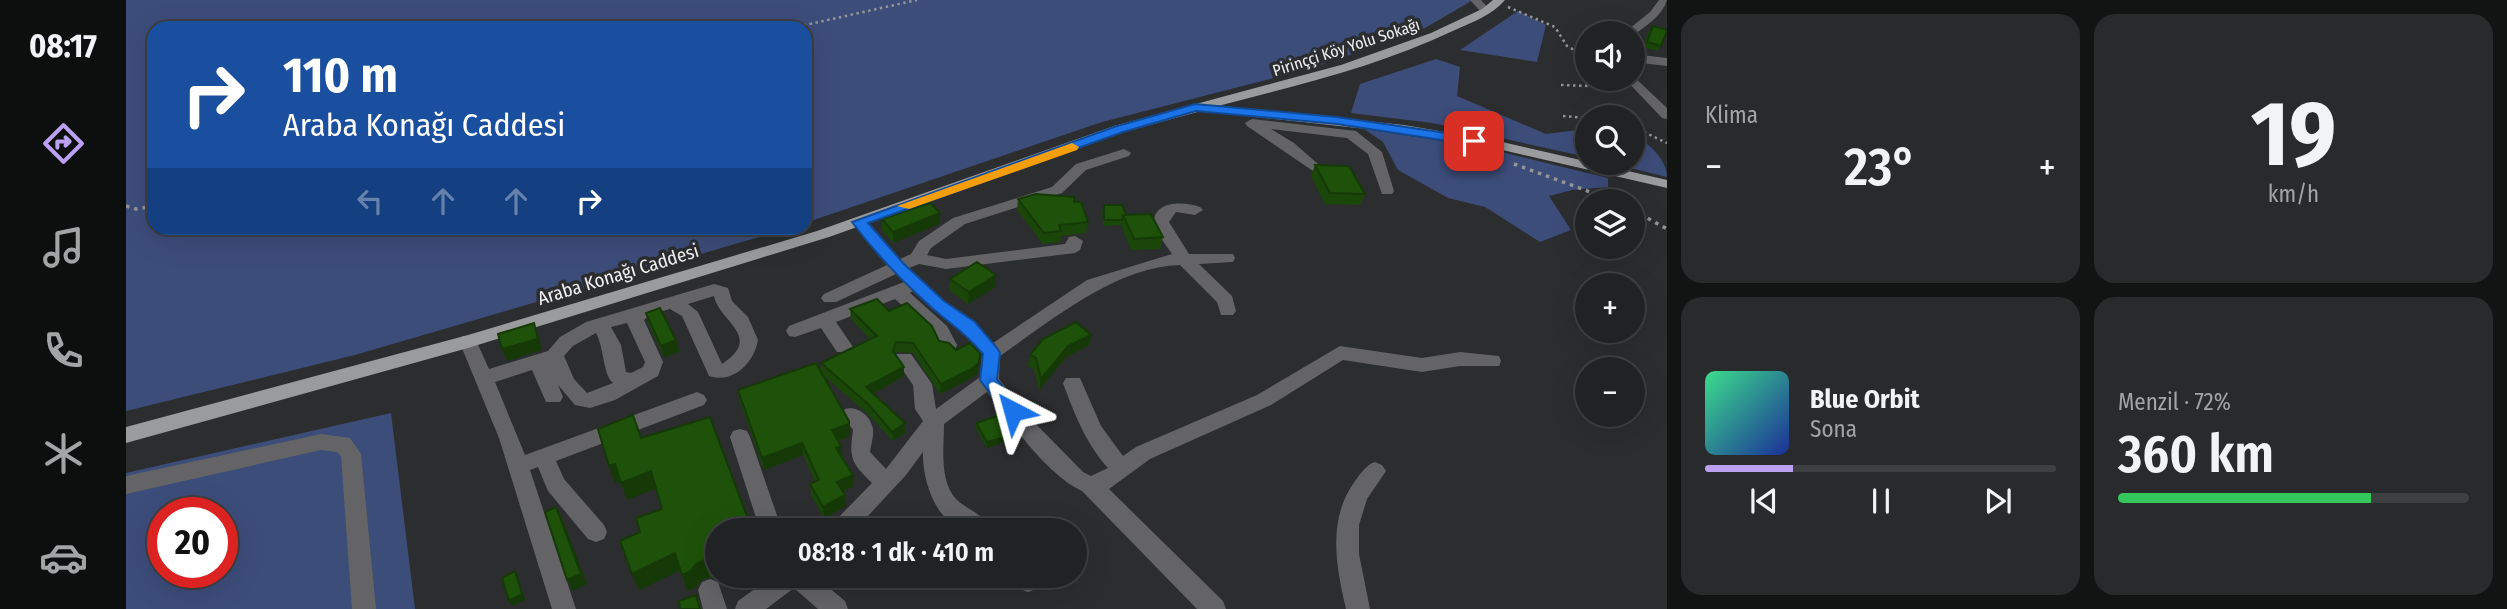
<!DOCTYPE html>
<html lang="tr">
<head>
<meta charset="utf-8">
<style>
	:root { --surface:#212223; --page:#292a2b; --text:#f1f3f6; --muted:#a2a4a6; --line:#3e3f41; --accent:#bca0f2 }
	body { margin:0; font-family:"Fira Sans Condensed",sans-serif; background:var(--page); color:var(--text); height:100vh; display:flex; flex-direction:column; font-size:26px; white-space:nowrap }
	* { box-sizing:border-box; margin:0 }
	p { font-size:23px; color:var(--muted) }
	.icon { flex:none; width:38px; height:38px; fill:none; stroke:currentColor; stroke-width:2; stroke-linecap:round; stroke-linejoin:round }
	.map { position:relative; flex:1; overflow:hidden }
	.drawer { display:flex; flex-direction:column; gap:14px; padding:14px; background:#121313; width:840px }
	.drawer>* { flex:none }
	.top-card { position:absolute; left:21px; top:21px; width:665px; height:214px; border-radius:21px; box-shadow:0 7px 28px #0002,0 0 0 2px var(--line); background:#1a4fa0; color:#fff; overflow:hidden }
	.buttons { position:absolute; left:1449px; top:21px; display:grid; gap:14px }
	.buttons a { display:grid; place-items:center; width:70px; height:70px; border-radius:50%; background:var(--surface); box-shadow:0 7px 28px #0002,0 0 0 2px var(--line); font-size:35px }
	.speed { position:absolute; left:21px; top:497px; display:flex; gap:14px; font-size:35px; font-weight:700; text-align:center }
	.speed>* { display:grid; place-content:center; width:91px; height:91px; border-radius:50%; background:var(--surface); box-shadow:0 7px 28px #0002,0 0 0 2px var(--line); line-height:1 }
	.speed .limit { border:10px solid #d22; background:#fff; color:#111 }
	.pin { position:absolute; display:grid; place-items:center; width:60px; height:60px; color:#fff; margin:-30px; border-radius:14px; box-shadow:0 4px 10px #0006 }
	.me { position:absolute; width:77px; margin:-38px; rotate:321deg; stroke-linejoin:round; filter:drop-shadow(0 0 5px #0008) }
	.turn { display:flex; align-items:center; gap:24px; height:147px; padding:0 21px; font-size:32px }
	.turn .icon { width:91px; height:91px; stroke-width:2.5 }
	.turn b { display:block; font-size:49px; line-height:60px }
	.lanes { display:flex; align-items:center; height:66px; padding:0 21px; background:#0003; justify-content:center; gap:35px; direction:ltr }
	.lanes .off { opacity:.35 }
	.big { font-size:52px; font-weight:600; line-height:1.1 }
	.drawer .card { flex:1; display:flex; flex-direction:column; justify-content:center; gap:10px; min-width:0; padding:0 24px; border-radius:21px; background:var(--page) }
	.drawer .dial { align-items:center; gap:0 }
	.dial b { font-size:91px; line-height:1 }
	.song { display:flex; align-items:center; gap:21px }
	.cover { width:84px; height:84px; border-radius:10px; background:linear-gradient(135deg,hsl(150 70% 55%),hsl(230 70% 35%)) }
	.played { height:7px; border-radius:4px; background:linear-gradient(90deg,var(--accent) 25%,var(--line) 25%) }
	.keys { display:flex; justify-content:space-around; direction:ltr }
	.heat { display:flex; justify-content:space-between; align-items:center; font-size:38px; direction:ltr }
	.charge { height:10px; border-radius:5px; background:linear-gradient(90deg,#34c759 72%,var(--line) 0) }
	.drawer .tiles { flex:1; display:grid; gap:14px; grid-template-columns:repeat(2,1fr) }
	.trip { position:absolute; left:579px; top:518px; width:382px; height:70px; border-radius:35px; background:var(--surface); box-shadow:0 7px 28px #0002,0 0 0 2px var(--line); font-weight:600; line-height:70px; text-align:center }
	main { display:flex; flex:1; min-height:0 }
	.tabs { display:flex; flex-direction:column; width:126px; justify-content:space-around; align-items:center; background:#0d0e0e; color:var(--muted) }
	.tabs .icon { width:49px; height:49px }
	.tabs .current { color:var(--accent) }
	.tabs b { font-size:32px; color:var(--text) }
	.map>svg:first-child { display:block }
	.green { fill:#3d4d7a; fill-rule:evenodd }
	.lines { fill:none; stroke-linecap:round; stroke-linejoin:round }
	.path-far1 { stroke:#959597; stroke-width:2.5; stroke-dasharray:2.5 3.5; stroke-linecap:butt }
	.path { stroke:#959597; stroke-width:3.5; stroke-dasharray:3.5 5; stroke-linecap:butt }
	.minor { fill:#646466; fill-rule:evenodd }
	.major { fill:#9a9b9d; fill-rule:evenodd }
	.wall { fill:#1a4709 }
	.shaded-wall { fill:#153907 }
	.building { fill:#1e520a; stroke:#153907; stroke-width:2 }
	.route { fill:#1a73e8; stroke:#114b97; stroke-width:2 }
	.slow { fill:#f59e0b }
	.labels { text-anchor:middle; stroke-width:7; stroke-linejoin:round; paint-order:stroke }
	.far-street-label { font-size:16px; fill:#f1f1f3; stroke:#2c2d2f }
	.street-label { font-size:19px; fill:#f1f1f3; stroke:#2c2d2f }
</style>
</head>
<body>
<main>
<nav class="tabs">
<b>08:17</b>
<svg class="icon current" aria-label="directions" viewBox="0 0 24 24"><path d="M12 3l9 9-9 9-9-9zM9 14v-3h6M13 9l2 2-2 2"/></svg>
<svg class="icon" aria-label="music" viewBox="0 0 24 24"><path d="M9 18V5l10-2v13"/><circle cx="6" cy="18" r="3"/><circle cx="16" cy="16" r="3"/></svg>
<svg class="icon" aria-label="phone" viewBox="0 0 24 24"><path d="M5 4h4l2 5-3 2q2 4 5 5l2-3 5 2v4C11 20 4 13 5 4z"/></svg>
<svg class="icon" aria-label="climate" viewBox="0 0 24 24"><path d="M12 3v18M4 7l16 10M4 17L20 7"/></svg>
<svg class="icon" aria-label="car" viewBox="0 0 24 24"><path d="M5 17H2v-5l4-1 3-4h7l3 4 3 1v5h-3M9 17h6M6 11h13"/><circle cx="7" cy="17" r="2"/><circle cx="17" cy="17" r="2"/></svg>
</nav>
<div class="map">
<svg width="1541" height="609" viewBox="0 0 1541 609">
	<rect width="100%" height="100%" fill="#2c2d2f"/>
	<path class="green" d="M0,0H1347L1299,28L1187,68L976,122L679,223V28H28V228H664L229,355L0,411Z
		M1392,11L1420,25L1411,62L1334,50Z
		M1310,59L1334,67L1331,96L1420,134L1461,129V157L1306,123L1225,113L1234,84Z
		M1238,129L1355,147L1482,178V187L1446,190L1423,196L1445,230L1414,242L1359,207L1322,198L1272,170L1257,142Z
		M1507,136C1522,141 1541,160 1541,177L1484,163H1507Z
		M265,413L289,609H0V473ZM37,513H96V572H37Z"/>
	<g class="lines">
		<path class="path-far1" d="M1382,7L1429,27L1441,46L1461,57
			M666,28L791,0
			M1435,85L1492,87
			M1437,116L1461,118
			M1507,127L1541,143"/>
		<path class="path" d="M1388,164L1489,201
			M0,206L10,209L28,206
			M1507,210L1541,229"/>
		<path class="minor" d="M1344,0H1355L1365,11L1356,13Z
			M1533,0H1541C1536,16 1521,25 1508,35L1498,33L1524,12Z
			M1507,54L1541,58V66L1507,62Z
			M1507,76L1541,108V119L1536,118L1499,79H1507Z
			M1126,119L1230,131L1256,152L1268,191L1266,194H1256L1242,154L1221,138L1145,129L1168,143L1192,164V170L1187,171L1121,126L1119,123Z
			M998,149L1005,153L1003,156L960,170L936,193L839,224L805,248L801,255L820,259L939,244L943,237L949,236L957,241L954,250L949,253L820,269L793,264L783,268L818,301L849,322L867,343L961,280L1046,254L1028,228C1024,200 1057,201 1074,207L1077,210L1069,215L1050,212L1043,222L1063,254H1107L1109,258L1107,262L1073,264L1106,296L1110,311L1107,315H1095L1091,302L1054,265C989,267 926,320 874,356L873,379L906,420L957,472L965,476L982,468C960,444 948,413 937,383L940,378H954L975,426L997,456L1010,447L1131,395L1214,346L1296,358L1334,352L1373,356L1375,361L1373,366H1334L1296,372L1217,360L1145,405L1024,459L983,489L1097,601L1100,609H1071L956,491C920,474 886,424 861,392L818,424C818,446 813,481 830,499C841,510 860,515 866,530C858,530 846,533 838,530C809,521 796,479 797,452L780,475L729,530H704L707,523L746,483C725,463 723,458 727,430L716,414L719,409C731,405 745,416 747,429C748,436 745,445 744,452L760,469L797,421L789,409L787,385L769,359L771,354H785L806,384L810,409L854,377L856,354L837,330L806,309L787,291L784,293L821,326L831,345L829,350H815L808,334L769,299L710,322L727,347L725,352H711L695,328L669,337L663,336L660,331L663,326L778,282L770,274L710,302H698L695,298L698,294L761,265L727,224L725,221L727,218H739L774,259L785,254L793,241L827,218L926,187L950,164Z
			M588,284L602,288L606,301L622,317L632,340C628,363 607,384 583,376L556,316L544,309L523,315L518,320L537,362L532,376L489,400L464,408L449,405L432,385L437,397L434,402H420L406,370L369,382L399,455L571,392L578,395L581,400L578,405L430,461L438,479L478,525L481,532L478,539L470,542L462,539L422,491L412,467L404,470L450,609H426L373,438L333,341L336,336H348L363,369L422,351L434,337L460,322ZM588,296C593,322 638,336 596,364L572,312L562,304ZM501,323L519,362L517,367L505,373L500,372L495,345L485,327ZM470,333C478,347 477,375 487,383L461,393L448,379L438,356L447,346Z
			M614,429L621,431L624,437L656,530H634L604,437L607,431Z
			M195,434L224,438L235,454L250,609H226L215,456L211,452L195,450L0,494V476Z
			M1249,462L1256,465L1260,471L1241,499L1233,525V554L1244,609H1220C1210,566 1201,519 1229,481C1235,473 1240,465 1249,462Z
			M647,576H689L719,601L722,609H692L668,588L640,609H609L612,601Z
			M886,576H911L914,581L910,589L902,592L894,589Z
			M584,579L592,582L601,609H577L572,590L576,582Z"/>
		<path class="major" d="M1367,0H1379C1366,15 1347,22 1329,30C1254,66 1172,85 1092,106L1278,125L1372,141L1541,180V188L1372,149L1278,133L1075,111L998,132L703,237L342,348L0,443V427L342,335L691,231L988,126L1215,65L1305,33L1356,9Z"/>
	</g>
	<path class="wall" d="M1527,26L1535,46L1531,51L1517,47L1523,31Z
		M1189,165L1239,194L1234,205L1199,204L1185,176Z
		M892,199L948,202L962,222L960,233L935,236L934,242L917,244L891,210Z
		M978,205L1000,215L1037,237L1034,249L1005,250L995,225L977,226L976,211Z
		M814,213L813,224L767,243L756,230V219Z
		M870,275L869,287L842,304L823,290L824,279Z
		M724,309L763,311L813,341L852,373L846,378L814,394L787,353L770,352L769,354L778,367V376L747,394L779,433L767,441L742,414L697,375L724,433V436L712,441L716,457L727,475L728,486L717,491L720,506L698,518L685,495L684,484L689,481L677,455L638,470L614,402L612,390L695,371V363L744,339L725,319Z
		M520,313L550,340L553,352L538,357L523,325Z
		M965,335L963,345L940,357L913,390L908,369L902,366L904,355Z
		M584,417L592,579L583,577L575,580L570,587L561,591L554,570L513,590L514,532L536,509L530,488L501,500L494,481L489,483L515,438Z
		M850,423L883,436L882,441L861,448L850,429Z"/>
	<path class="shaded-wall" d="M814,213L813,224L767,243V232Z
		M870,275L869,287L842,304L843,292Z
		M408,323L416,350L381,361L376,349Z
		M965,335L963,345L940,357L913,390L915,379L942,346Z
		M550,340L553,352L538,357L535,346Z
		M853,363L852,373L846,378L814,394L815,384Z
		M778,367V376L741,397L740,387Z
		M723,421L724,436L707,442L706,430Z
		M779,423V433L767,441L766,432Z
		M883,436L882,441L861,448V442Z
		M676,443L677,455L638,470L636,458Z
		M715,446L716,458L710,448Z
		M489,464L495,481L489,483L483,466Z
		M525,471L531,488L501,500L495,483Z
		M727,475L728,486L712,494L711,482Z
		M719,495L720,506L698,518L697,507Z
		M430,507L436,518L461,584L447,591L441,580Z
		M549,553L555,570L513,590L506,574Z
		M578,560L583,577L575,580L570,587L561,591L556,575L570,564Z
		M592,561V576H600L592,579L587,563Z
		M389,571L392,577L399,600L386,606L383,601Z
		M618,576H641V577L621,589Z"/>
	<path class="building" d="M1527,26L1541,30L1535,46L1521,42Z
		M1189,165L1223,166L1239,194L1204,193Z
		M910,194L948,197V202H955L962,222L933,225L935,231L918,233L892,199Z
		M804,203L814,213L767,232L756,219Z
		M978,205H996L1000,215H997L996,220H978Z
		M1025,214L1037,237L1008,239L997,215Z
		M851,262L870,275L843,292L824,279Z
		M751,299L763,311L781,303L806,326L813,341L823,343L830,350L844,343L854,353L853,363L847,368L815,384L787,343L770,342L767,351L778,367L740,387L779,423L766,432L742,404L695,363L751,336L724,309Z
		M534,308L550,340L535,346L520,313Z
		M950,322L965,335L942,346L915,379L910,358L904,355L917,339Z
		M408,323L412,339L376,349L372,334Z
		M690,363L723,421V424L706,430L715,446L710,448L727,475L711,482L719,495L697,507L684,484L693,480L676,443L636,458L612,390Z
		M507,415L515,438L584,417L626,530H592V561L587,563L578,560L570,564L565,571L556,575L549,553L506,574L494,541L514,532L510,518L536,509L525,471L495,483L489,464L483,466L472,429Z
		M871,416L883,436L861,442L850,423Z
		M430,507L455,574L441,580L419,512Z
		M389,571L396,594L383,601L376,578Z
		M570,595L574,609H554L553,601Z"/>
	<path class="route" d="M1069,104L1211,117L1348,137L1354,141L1348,145L1211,124L1070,111L997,132L742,223L777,263L818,301L849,322L871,348L874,353L871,379L896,411L893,416H881L854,380L857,354C838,331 825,325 804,306C776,281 749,253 726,222L988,127Z"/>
	<path class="slow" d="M946,143L953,147L951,150L783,209L771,206Z"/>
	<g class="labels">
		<g class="far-street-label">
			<text transform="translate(1220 47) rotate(-18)" y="6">Pirinççi Köy Yolu Sokağı</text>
		</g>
		<g class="street-label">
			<text transform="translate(492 274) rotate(-17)" y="7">Araba Konağı Caddesi</text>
		</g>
	</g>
</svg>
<div class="buttons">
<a><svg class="icon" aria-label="sound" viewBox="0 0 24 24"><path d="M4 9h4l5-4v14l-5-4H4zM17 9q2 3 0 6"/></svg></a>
<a><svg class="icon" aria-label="search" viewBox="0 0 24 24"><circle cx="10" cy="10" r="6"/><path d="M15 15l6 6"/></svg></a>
<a><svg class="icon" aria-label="layers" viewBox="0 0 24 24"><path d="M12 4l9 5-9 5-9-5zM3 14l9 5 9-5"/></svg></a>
<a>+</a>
<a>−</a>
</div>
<div class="speed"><div class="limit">20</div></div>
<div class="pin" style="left:1348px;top:141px;background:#d93025"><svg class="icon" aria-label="arrive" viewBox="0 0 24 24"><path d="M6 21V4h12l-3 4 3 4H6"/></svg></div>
<svg class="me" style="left:887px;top:411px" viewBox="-20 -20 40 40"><path d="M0-17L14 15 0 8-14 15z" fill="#1a73e8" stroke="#fff" stroke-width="4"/></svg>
<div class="trip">08:18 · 1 dk · 410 m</div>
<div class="top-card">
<div class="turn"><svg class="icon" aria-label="right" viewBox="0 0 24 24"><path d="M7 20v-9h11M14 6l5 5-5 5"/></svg><div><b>110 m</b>Araba Konağı Caddesi</div></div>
<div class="lanes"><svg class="icon off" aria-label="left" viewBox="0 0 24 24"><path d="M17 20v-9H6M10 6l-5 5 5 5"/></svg><svg class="icon off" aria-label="ahead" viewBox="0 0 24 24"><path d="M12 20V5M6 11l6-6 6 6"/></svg><svg class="icon off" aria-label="ahead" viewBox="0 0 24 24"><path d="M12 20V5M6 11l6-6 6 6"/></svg><svg class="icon" aria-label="right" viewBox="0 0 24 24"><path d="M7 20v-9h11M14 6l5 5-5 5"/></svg></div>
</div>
</div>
<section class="drawer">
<div class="tiles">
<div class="card"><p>Klima</p>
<div class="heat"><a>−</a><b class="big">23°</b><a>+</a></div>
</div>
<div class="card dial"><b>19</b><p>km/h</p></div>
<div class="card">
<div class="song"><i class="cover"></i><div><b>Blue Orbit</b><p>Sona</p></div></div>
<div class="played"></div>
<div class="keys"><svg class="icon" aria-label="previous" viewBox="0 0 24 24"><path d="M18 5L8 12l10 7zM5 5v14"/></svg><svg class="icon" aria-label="pause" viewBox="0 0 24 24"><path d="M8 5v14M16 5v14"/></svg><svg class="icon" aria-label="next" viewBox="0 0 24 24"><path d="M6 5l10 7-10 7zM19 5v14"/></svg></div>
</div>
<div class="card"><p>Menzil · 72%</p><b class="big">360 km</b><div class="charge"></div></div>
</div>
</section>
</main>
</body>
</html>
